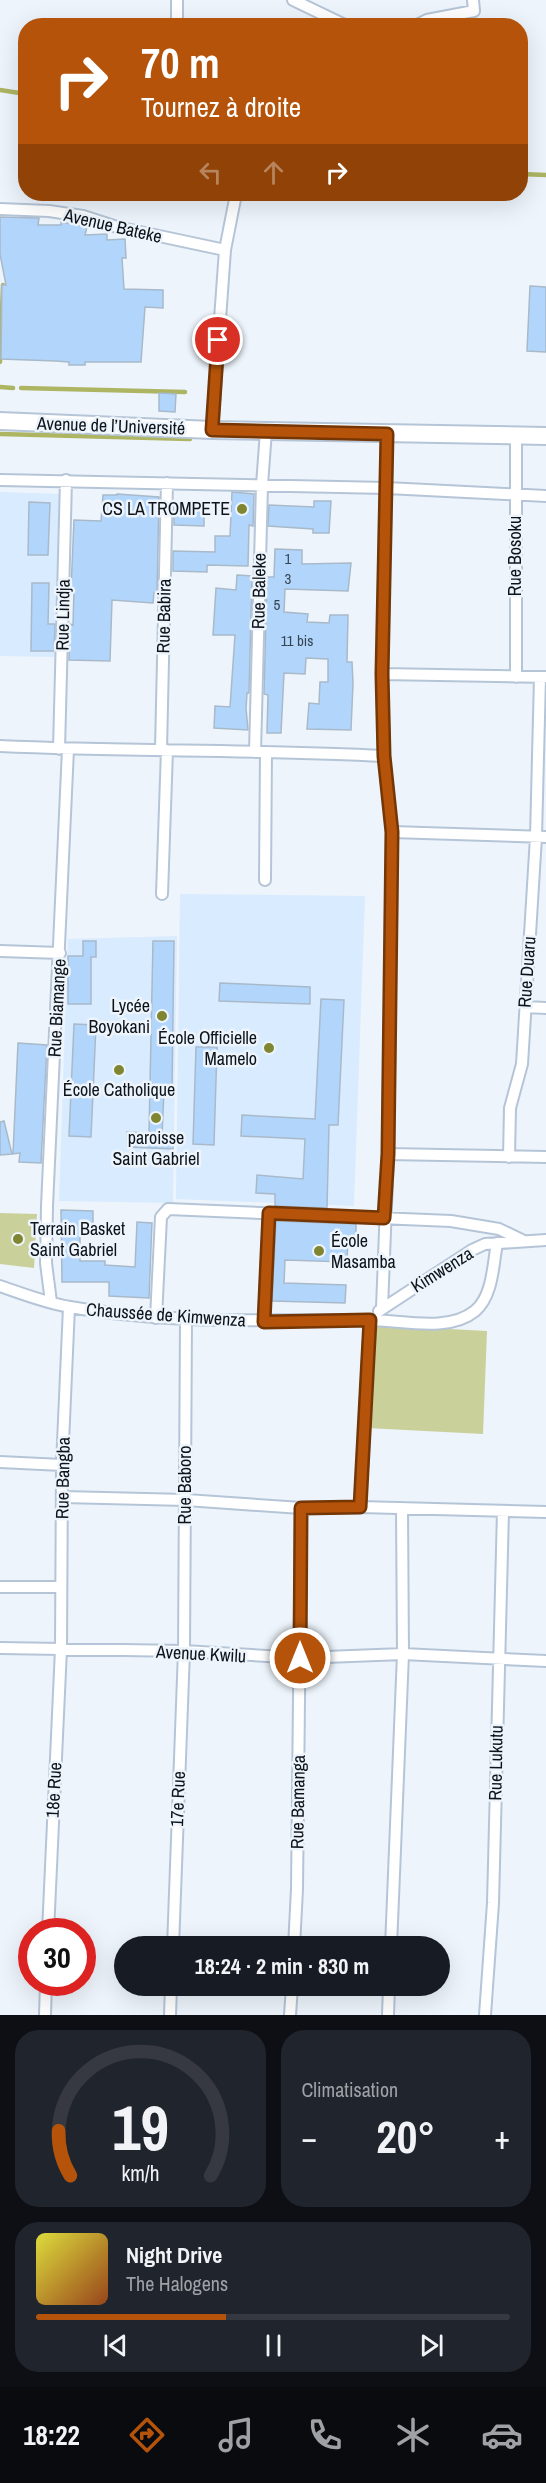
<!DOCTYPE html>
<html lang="fr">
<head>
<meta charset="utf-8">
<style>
	:root { --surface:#171b24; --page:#20242c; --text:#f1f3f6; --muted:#9ea1a6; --line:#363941; --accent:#b45309 }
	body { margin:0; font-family:"Archivo Narrow",sans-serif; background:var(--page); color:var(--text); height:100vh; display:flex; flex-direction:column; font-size:22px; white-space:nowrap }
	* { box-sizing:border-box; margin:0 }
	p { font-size:20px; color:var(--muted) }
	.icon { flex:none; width:33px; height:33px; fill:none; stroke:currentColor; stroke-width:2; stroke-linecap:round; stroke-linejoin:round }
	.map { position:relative; height:2015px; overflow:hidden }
	.panel { display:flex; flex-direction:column; gap:15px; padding:15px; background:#0d0f14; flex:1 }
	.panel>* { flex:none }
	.guide { position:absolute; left:18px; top:18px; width:510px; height:183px; border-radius:24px; box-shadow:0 6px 24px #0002; background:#b45309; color:#fff; overflow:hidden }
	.speed { position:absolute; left:18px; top:1918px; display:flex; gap:12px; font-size:30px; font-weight:700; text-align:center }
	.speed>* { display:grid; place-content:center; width:78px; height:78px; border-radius:50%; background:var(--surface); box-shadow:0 6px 24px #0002; line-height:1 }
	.speed .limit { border:9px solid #d22; background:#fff; color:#111 }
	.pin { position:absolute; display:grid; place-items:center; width:51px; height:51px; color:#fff; margin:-26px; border:3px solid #fff; border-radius:50%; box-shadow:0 2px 6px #0007 }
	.me { position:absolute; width:66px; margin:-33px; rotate:0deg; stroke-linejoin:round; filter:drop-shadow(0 0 4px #0008) }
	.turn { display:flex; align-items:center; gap:21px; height:126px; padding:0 24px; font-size:27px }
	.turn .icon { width:78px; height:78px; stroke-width:2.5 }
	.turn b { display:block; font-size:42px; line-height:51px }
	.lanes { display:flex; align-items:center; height:57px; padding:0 24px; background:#0003; justify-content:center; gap:30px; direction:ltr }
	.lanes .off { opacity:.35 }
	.big { font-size:45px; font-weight:800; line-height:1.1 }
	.panel .card { flex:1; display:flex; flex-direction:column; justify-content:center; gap:9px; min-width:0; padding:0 21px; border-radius:24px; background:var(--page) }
	.panel .dial { align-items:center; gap:0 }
	.dial svg { height:156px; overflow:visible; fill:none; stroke:var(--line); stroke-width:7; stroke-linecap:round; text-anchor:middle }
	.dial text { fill:var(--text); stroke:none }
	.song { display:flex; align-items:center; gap:18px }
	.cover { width:72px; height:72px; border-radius:9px; background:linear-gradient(135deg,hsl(60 70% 55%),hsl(20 70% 35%)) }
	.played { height:6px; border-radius:3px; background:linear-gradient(90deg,var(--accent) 40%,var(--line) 40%) }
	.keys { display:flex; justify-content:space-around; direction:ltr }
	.heat { display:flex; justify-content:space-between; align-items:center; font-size:33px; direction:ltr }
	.panel .tiles { flex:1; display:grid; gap:15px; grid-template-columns:1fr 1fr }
	.card:last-child { grid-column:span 2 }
	.trip { position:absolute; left:114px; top:1936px; width:336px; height:60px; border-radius:30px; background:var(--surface); box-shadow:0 6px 24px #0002; font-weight:800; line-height:60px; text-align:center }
	.tabs { display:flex; height:96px; justify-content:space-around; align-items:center; background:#090b0e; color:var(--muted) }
	.tabs .icon { width:42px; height:42px }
	.tabs .active { color:var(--accent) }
	.tabs b { font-size:27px; color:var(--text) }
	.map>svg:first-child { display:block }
	.built { fill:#d9ebfe }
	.green { fill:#cad099 }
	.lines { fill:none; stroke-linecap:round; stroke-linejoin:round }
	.stream { stroke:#adb563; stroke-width:4.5 }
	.building { fill:#b2d6fb; stroke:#a8b9ca; stroke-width:1.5 }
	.street-casing { stroke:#b5c5d7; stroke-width:14 }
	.secondary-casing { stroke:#b5c5d7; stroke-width:20 }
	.street { stroke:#fff; stroke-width:10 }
	.secondary { stroke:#fff; stroke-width:16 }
	.route-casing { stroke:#753606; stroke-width:15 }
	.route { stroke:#b45309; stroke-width:10 }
	.poi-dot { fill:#7f8531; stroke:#edf4fb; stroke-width:2 }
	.labels { text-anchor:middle; stroke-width:5; stroke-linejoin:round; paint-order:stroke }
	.number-label { font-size:15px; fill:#364452 }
	.street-label { font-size:18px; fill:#0d1319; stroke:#edf4fb }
	.poi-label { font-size:18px; fill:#0d1319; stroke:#edf4fb; text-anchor:end }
</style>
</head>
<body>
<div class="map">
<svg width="546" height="2015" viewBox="0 0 546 2015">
	<rect width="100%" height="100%" fill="#edf4fb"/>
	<path class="built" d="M0,492L61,494L55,657L0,656Z
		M180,894L365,896L354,1206L176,1199Z
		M177,936L173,1203L59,1201L68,939Z"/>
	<path class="green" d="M0,1213L37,1214L34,1268L0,1264Z
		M372,1325L487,1331L483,1434L367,1428Z"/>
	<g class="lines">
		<path class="stream" d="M0,90L26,94
			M520,174L546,175
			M0,362L3,285
			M0,387L13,388
			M21,388L185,392
			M0,434L190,439"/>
	</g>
	<path class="building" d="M0,217L39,218L38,225H61V222L87,227L85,235L107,234V240L125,239L126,258H122L124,289L163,290V308L145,307L141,362H85V365H69V362L56,361L1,359L2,285H6L0,254Z
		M530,286L546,287V352L527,351Z
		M159,393L176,394L175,412L159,411Z
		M232,492L254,494L253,526L249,525L248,566L207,565V572L173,571V551L215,552V536H230Z
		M117,494L159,497L157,593H154L153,603L112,600L110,661L69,660L70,624L73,625L74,590H71L74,520L101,521L103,495H117Z
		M314,501H331L329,533H313V529L268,526L269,505L314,507Z
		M29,502L50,503L48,555H28Z
		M174,504L204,505V526L174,525Z
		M275,549L302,550V564L351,563L348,591L285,589L284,612L308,614L307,622L329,623L330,615H348L347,662H352L353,683L351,730L307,729L309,703L319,704L320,682H328V659L306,658L305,674L284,673L281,733H267L268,695L264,694L267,577H274Z
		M237,575L252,576L249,693H247L246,708L248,730L214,728L215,706L230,707L235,635H213L216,588L236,590Z
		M32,583H49L48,624H55L54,651H31Z
		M83,941H96V957H91V1004H68V956H83Z
		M153,941H174L172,1090H164L162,1136H174L173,1149L127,1147V1132L149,1133Z
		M220,983L310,987V1004L219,1001Z
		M321,999L344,1000L338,1125H329L327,1208L275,1206V1194L256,1193L257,1175L303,1179L305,1139L241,1136L242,1115L315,1119Z
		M74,1024L96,1025L91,1137L69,1136Z
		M18,1043L47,1045L41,1163L19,1162L20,1153L13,1154Z
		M196,1047H217L214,1145L193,1144Z
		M4,1121L12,1154L0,1155V1122Z
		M61,1210L93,1211V1232H80V1261H105V1265L135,1267L137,1222L152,1223L149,1298L109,1296V1282H62Z
		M276,1221L356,1224V1237H348L347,1262L285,1260L284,1283L346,1285L345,1303L272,1301Z"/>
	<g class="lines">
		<defs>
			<path id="street" d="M177,0V26
				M293,0L347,26
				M415,26L427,20L474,11L473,0
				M0,209L49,211L83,216L117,227L225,250
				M212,430L225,250L236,194
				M516,435V677
				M0,480L387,488L546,496
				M382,674L546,677
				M0,746C128,752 256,749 384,756
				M59,749L66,480
				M161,749L167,483
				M255,752L262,485L266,431
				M392,832L546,837
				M265,880L266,752
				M162,894L167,750
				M0,951L60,953
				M525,1007L546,1008
				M388,1154L546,1157
				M509,1157L510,1108L522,1064L536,837L540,677
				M0,1286C23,1294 46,1303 70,1307C169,1324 269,1320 369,1320C401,1320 448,1333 475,1311C493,1296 493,1264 497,1243
				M51,1302L46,1263L47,1206L68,749
				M382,1308L388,1154L392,832L384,756L382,674L387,434
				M379,1311L472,1250L485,1244L546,1240
				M156,1318L161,1217L168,1209L451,1221L499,1229L522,1240
				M264,1322L269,1213
				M0,1462L62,1465
				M63,1497L186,1500L301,1508L360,1507L546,1512
				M360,1507L370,1320
				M0,1587H61
				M0,1648L184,1651L300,1658L403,1654L546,1661
				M48,1932L61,1649L62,1465L69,1307
				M173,1947L184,1651L186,1320
				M294,1947L297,1889L301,1508
				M391,1947L403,1654L402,1508
				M45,2015L46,1983
				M170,2015L171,1986
				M290,2015L292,1986
				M388,2015L389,1986
				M485,2015L493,1903L503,1511"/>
			<path id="secondary" d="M0,421L212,430L546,436"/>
		</defs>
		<use href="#street" class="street-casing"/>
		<use href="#secondary" class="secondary-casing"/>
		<use href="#street" class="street"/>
		<use href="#secondary" class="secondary"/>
	</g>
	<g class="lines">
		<defs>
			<path id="route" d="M218,340L212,430L387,434L382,674L384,756L392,832L388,1154L384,1218L269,1213L264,1322L370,1320L360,1507L301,1508L300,1658"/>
		</defs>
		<use href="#route" class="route-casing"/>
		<use href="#route" class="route"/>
	</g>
	<g class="poi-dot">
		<circle cx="242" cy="509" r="6"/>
		<circle cx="162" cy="1016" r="6"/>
		<circle cx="269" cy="1048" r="6"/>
		<circle cx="119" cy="1070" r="6"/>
		<circle cx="156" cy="1118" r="6"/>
		<circle cx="18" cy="1239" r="6"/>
		<circle cx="319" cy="1251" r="6"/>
	</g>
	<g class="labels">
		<g class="number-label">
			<text x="288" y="564">1</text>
			<text x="288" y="584">3</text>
			<text x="277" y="610">5</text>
			<text x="297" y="646">11 bis</text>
		</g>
		<g class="street-label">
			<text transform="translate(113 226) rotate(13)" y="6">Avenue Bateke</text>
			<text transform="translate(111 426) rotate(2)" y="6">Avenue de l’Université</text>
			<text transform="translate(515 556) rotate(-90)" y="6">Rue Bosoku</text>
			<text transform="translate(259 591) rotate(-89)" y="6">Rue Baleke</text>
			<text transform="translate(63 615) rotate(-89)" y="6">Rue Lindja</text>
			<text transform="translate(164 616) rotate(-89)" y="6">Rue Babira</text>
			<text transform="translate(527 972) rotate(-86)" y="6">Rue Duaru</text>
			<text transform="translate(57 1008) rotate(-87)" y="6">Rue Biamange</text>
			<text transform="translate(442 1270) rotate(-32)" y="6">Kimwenza</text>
			<text transform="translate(166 1315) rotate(4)" y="6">Chaussée de Kimwenza</text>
			<text transform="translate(63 1478) rotate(-89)" y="6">Rue Bangba</text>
			<text transform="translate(185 1485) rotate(-90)" y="6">Rue Baboro</text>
			<text transform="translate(201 1654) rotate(3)" y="6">Avenue Kwilu</text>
			<text transform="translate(496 1763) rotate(-89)" y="6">Rue Lukutu</text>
			<text transform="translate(54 1790) rotate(-87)" y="6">18e Rue</text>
			<text transform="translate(178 1799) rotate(-88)" y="6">17e Rue</text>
			<text transform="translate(298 1802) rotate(-89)" y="6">Rue Bamanga</text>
		</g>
		<g class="poi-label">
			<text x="230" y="515">CS LA TROMPETE</text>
			<text x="150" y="1012">Lycée<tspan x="150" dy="21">Boyokani</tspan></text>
			<text x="257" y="1044">École Officielle<tspan x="257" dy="21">Mamelo</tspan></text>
			<text x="119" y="1096" text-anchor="middle">École Catholique</text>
			<text x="156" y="1144" text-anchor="middle">paroisse<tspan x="156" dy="21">Saint Gabriel</tspan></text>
			<text x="30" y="1235" text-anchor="start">Terrain Basket<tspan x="30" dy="21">Saint Gabriel</tspan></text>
			<text x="331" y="1247" text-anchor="start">École<tspan x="331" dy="21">Masamba</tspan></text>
		</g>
	</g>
</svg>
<div class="speed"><div class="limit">30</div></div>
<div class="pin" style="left:218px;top:340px;background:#d93025"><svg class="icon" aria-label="arrive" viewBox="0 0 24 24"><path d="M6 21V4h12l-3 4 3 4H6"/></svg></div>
<svg class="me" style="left:300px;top:1658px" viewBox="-20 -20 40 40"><circle r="17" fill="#b45309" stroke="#fff" stroke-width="3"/><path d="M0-11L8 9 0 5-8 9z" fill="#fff"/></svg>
<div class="trip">18:24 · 2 min · 830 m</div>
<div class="guide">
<div class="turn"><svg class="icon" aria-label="right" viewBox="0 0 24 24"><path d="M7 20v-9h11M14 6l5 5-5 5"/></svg><div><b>70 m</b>Tournez à droite</div></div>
<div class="lanes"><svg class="icon off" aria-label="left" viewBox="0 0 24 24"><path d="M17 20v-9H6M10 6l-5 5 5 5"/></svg><svg class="icon off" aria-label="ahead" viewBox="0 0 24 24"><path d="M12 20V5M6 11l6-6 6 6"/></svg><svg class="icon" aria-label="right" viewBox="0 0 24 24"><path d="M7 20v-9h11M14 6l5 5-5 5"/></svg></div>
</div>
</div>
<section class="panel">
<div class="tiles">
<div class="card dial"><svg viewBox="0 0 100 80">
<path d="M14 69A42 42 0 1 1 86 69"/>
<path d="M14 69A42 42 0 0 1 8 46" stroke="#b45309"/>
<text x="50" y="56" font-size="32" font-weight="700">19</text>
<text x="50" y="72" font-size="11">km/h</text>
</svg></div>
<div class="card"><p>Climatisation</p>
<div class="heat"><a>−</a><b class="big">20°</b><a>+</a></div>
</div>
<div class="card">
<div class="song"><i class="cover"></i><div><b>Night Drive</b><p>The Halogens</p></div></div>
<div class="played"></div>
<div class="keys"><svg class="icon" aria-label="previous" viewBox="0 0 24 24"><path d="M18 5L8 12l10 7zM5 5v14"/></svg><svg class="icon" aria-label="pause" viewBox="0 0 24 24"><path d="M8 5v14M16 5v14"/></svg><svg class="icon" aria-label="next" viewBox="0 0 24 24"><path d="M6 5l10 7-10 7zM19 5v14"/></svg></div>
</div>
</div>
</section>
<nav class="tabs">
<b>18:22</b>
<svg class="icon active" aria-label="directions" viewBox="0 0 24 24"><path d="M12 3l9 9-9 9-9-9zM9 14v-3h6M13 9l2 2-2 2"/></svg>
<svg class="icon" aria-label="music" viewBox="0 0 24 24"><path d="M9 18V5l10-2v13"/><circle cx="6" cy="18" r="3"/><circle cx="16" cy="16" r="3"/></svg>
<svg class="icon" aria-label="phone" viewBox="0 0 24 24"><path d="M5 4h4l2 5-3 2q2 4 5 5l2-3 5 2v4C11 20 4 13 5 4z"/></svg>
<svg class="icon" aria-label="climate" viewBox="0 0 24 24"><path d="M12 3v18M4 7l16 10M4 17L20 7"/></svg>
<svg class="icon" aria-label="car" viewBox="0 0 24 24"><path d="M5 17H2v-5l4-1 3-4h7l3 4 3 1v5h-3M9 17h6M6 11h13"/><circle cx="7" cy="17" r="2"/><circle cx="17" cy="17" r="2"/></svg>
</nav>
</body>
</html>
